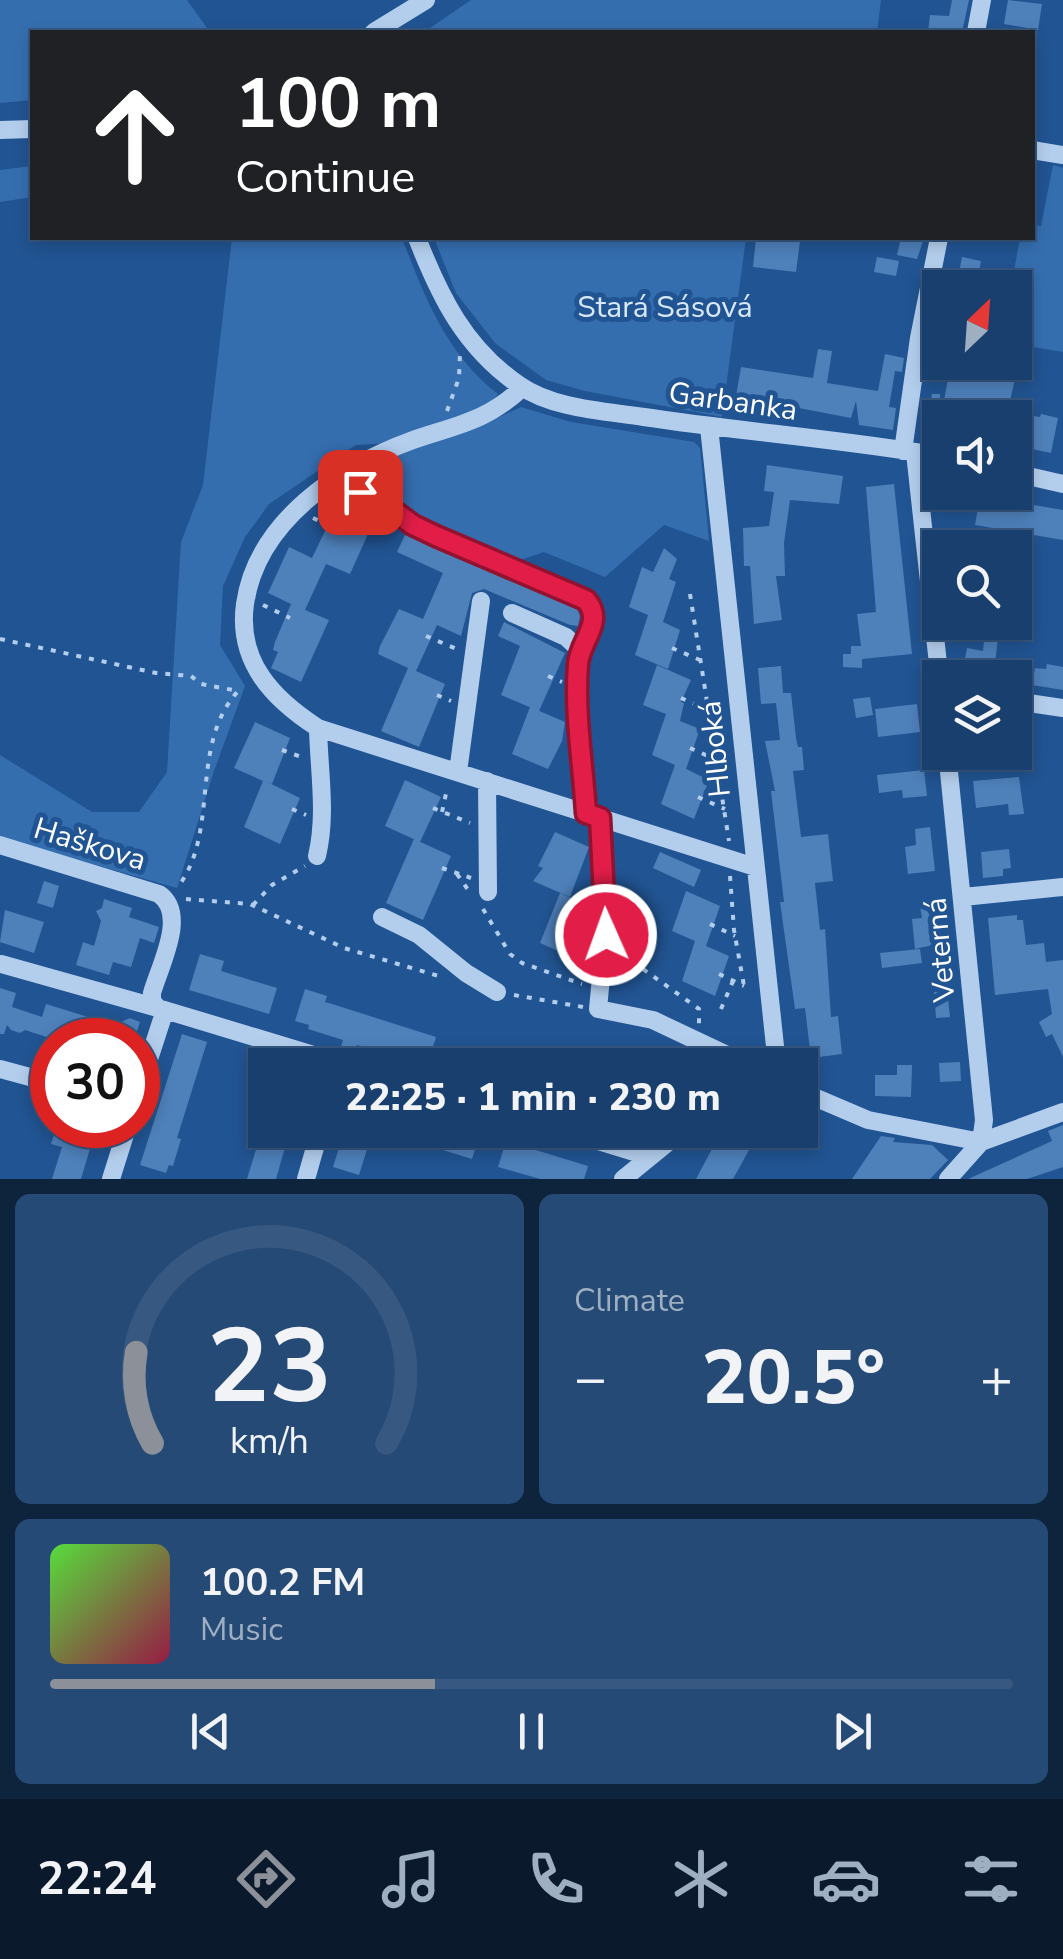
<!DOCTYPE html>
<html lang="en">
<head>
<meta charset="utf-8">
<style>
	:root { --surface:#193f6e; --page:#264a76; --text:#f1f3f6; --muted:#9fafc2; --line:#375881; --accent:#8c9099 }
	body { margin:0; font-family:"Nunito Sans",sans-serif; background:var(--page); color:var(--text); height:100vh; display:flex; flex-direction:column; font-size:38px; white-space:nowrap }
	* { box-sizing:border-box; margin:0 }
	p { font-size:32px; color:var(--muted) }
	.icon { flex:none; width:55px; height:55px; fill:none; stroke:currentColor; stroke-width:2; stroke-linecap:round; stroke-linejoin:round }
	.map { position:relative; height:1179px; overflow:hidden }
	.drawer { display:flex; flex-direction:column; gap:15px; padding:15px; background:#0e233c; flex:1 }
	.drawer>* { flex:none }
	.top-card { position:absolute; left:30px; top:30px; width:1005px; height:210px; border-radius:0px; box-shadow:0 5px 15px #0003,0 0 0 2px var(--line); background:#202124; color:#fff; overflow:hidden }
	.needle { width:65px; rotate:25deg }
	.buttons { position:absolute; left:922px; top:270px; display:grid; gap:20px }
	.buttons a { display:grid; place-items:center; width:110px; height:110px; border-radius:0px; background:var(--surface); box-shadow:0 5px 15px #0003,0 0 0 2px var(--line); font-size:50px }
	.speed { position:absolute; left:30px; top:1018px; display:flex; gap:20px; font-size:50px; font-weight:700; text-align:center }
	.speed>* { display:grid; place-content:center; width:130px; height:130px; border-radius:50%; background:var(--surface); box-shadow:0 5px 15px #0003,0 0 0 2px var(--line); line-height:1 }
	.speed .limit { border:15px solid #d22; background:#fff; color:#111 }
	.pin { position:absolute; display:grid; place-items:center; width:85px; height:85px; color:#fff; margin:-42px; border-radius:20px; box-shadow:0 5px 15px #0006 }
	.me { position:absolute; width:110px; margin:-55px; rotate:358deg; stroke-linejoin:round; filter:drop-shadow(0 0 8px #0008) }
	.turn { display:flex; align-items:center; gap:35px; height:210px; padding:0 40px; font-size:45px }
	.turn .icon { width:130px; height:130px; stroke-width:2.5 }
	.turn b { display:block; font-size:70px; line-height:85px }
	.big { font-size:75px; font-weight:800; line-height:1.1 }
	.drawer .widget { flex:1; display:flex; flex-direction:column; justify-content:center; gap:15px; min-width:0; padding:0 35px; border-radius:15px; background:var(--page) }
	.drawer .dial { align-items:center; gap:0 }
	.dial svg { height:260px; overflow:visible; fill:none; stroke:var(--line); stroke-width:7; stroke-linecap:round; text-anchor:middle }
	.dial text { fill:var(--text); stroke:none }
	.song { display:flex; align-items:center; gap:30px }
	.cover { width:120px; height:120px; border-radius:15px; background:linear-gradient(135deg,hsl(110 70% 55%),hsl(340 70% 35%)) }
	.played { height:10px; border-radius:5px; background:linear-gradient(90deg,var(--accent) 40%,var(--line) 40%) }
	.keys { display:flex; justify-content:space-around; direction:ltr }
	.heat { display:flex; justify-content:space-between; align-items:center; font-size:55px; direction:ltr }
	.drawer .tiles { flex:1; display:grid; gap:15px; grid-template-columns:1fr 1fr }
	.widget:last-child { grid-column:span 2 }
	.trip { position:absolute; left:248px; top:1048px; width:570px; height:100px; border-radius:0px; background:var(--surface); box-shadow:0 5px 15px #0003,0 0 0 2px var(--line); font-weight:800; line-height:100px; text-align:center }
	.menu { display:flex; height:160px; justify-content:space-around; align-items:center; background:#0a192c; color:var(--muted) }
	.menu .icon { width:70px; height:70px }
	.menu .current { color:var(--accent) }
	.menu b { font-size:45px; color:var(--text) }
	.map>svg:first-child { display:block }
	.green { fill:#356eaf }
	.building { fill:#4e80ba }
	.lines { fill:none; stroke-linecap:round; stroke-linejoin:round }
	.path { stroke:#b3ceed; stroke-width:4; stroke-dasharray:5 8; stroke-linecap:butt }
	.minor { stroke:#b3ceed; stroke-width:18 }
	.route-casing { stroke:#92132f; stroke-width:25 }
	.route { stroke:#e11d48; stroke-width:18 }
	.labels { text-anchor:middle; stroke-width:10; stroke-linejoin:round; paint-order:stroke }
	.park-label { font-size:30px; fill:#d9e8fa; stroke:#215492 }
	.street-label { font-size:30px; fill:#fff; stroke:#215492 }
</style>
</head>
<body>
<div class="map">
<svg width="1063" height="1179" viewBox="0 0 1063 1179">
	<rect width="100%" height="100%" fill="#215492"/>
	<path class="green" d="M0,0H187L210,32H32V100L0,103Z
		M471,0H881L877,32H424Z
		M1053,165L1063,168V352L1015,344V288L1011,287L1020,238H1032L1033,225L1041,226Z
		M32,166V197L0,202V170Z
		M232,238H402C424,296 447,355 498,394L489,407L390,443L356,445L269,504L245,537L223,586L220,645L245,686L214,771L177,888L0,838V755L92,812H139L167,772L181,542L203,485Z
		M434,238H746L722,417L585,391L546,380L495,343L456,293Z
		M521,407L571,422L694,442L700,448L709,541L664,525L605,577L544,552L514,562L419,523L383,490L387,469L397,454L488,422Z"/>
	<path class="building" d="M952,0H969L962,32H928L930,15L949,16Z
		M1008,0L1042,4L1038,30L1004,24Z
		M756,238L800,241L796,272L753,267Z
		M901,238H924L917,259L897,255Z
		M877,257L899,261L896,276L874,272Z
		M962,257L981,261L976,288H956Z
		M818,349L832,351L827,383L878,391L885,354L904,358L902,372L895,371L889,407L896,408L893,430L859,425L856,401L851,418L736,396L741,367L813,378Z
		M950,367L1015,379L1006,418H941Z
		M932,394H940V438L925,436Z
		M1041,414L1058,418L1051,453L1022,447L1027,415L1040,417Z
		M767,465L843,476L839,504L790,500L784,543L785,576H776L782,620L754,624L750,566H744L743,528L769,526L774,492L764,491Z
		M894,484L912,654L862,659V668L843,667V654H851V646H861L857,614L876,612L866,487Z
		M342,496L377,514L350,574L326,564L305,610L329,620L301,682L271,668L278,652L273,650L275,642L291,604L268,593L289,547L312,558Z
		M980,496L1063,510V540L975,525Z
		M405,535L577,609L580,616L578,626L570,625L484,589L472,593L461,636L437,625L416,671L445,684L419,747L381,731L408,668L378,654L380,646L399,609L423,619L443,573L397,552Z
		M664,548L677,559L669,579L676,582L663,622L680,630L668,669L635,655L648,615L629,607L642,567L653,572Z
		M1015,579L1034,595L1030,617L1015,615Z
		M504,622L565,653L539,711L501,695L520,646L498,636Z
		M986,622L1005,624L1003,639H998L993,678L962,675L967,648L983,651Z
		M1047,664L1063,667V690L1032,685L1035,668L1046,669Z
		M657,665L691,680L681,702L684,703L680,721L700,729L686,769L709,780L694,819L661,804L675,765L652,755L666,714L643,705Z
		M781,666L783,693H791L796,738L798,747H802L804,770L793,771L801,837L828,834L833,881L815,883L820,930L825,929L831,1017L838,1016L842,1054L811,1058L805,1008L795,1009L780,902H784L771,791H775L765,741L780,740L776,703L761,704L758,668Z
		M870,697L873,715L856,718L853,699Z
		M917,704L920,732L878,737L875,709Z
		M530,707L565,722L562,741L548,769L512,754Z
		M255,722L290,738L272,784L265,781L300,798L280,844L244,827L263,781L234,768Z
		M924,770L927,796L903,798L902,790L879,793L877,775Z
		M1019,777L1024,814L1009,815L1008,804L976,808L973,781Z
		M405,780L441,797L420,842L385,826Z
		M930,827L935,871L908,874L905,847L916,845L915,829Z
		M555,832L589,847L570,897L533,881L543,868L538,866Z
		M414,839L451,856L423,920L386,903Z
		M1009,849L1011,868L1003,869V876L983,878L981,852Z
		M660,852L701,870L694,887L653,868Z
		M44,881L59,886L53,908L37,903Z
		M686,891L720,906L706,946L729,956L715,996L682,981L695,941L672,931Z
		M560,893L591,907L592,926L576,959L540,943Z
		M104,899L132,908L129,917L159,927L154,943L140,938L131,967L113,962L109,975L76,965L83,942L94,946L101,921L96,911L102,908Z
		M938,904L942,943L915,949L912,919L922,918L920,906Z
		M5,910L44,922L34,953L0,942Z
		M1017,915V920H1023L1026,945L1044,943L1046,962L1063,960V1057L1052,1034L1046,1037L1039,1022L1052,1014L1048,989L995,995L988,918Z
		M920,949L922,963L882,968L880,953Z
		M200,954L224,961L221,971L277,988L269,1014L189,990Z
		M0,988L16,993L12,1007L42,1017L46,1004L114,1025L130,1018L140,1022L134,1040H56L25,1030L20,1033L11,1030L7,1025L4,1034H0Z
		M305,989L327,996L325,1002L332,1004L436,1037L428,1063L357,1045L354,1055L340,1050L343,1040L308,1029L309,1025L295,1021Z
		M947,990L950,1017L936,1018L934,992Z
		M182,1034L207,1042L177,1138L181,1139L173,1166L169,1165L166,1173L140,1165Z
		M474,1048L520,1061V1065H468Z
		M960,1062L961,1081L940,1082L939,1063Z
		M897,1065H912L911,1097L875,1096V1075H897Z
		M57,1125H97L81,1179H52L62,1147L51,1144Z
		M1063,1125V1167L1027,1179H968L1052,1141L1048,1131Z
		M262,1130H290L276,1179H247Z
		M450,1130L480,1133L472,1159L443,1150Z
		M722,1130H760L733,1179H696Z
		M881,1136L895,1138L893,1142L932,1145L948,1160L930,1179H852Z
		M342,1138L368,1146L359,1175L333,1167Z
		M506,1141L588,1166L584,1179H540L498,1167Z"/>
	<g class="lines">
		<path class="path" d="M447,411L459,378L460,353
			M313,518L332,527
			M690,594L729,841
			M263,605L290,618
			M426,636L459,650
			M0,639L156,673L191,676L201,684L238,691C188,747 221,832 177,888
			M672,648L700,660
			M548,676L562,682
			M437,695L451,701
			M681,698L708,710
			M690,748L717,760
			M282,750L301,757
			M698,797L725,809
			M433,808L470,823
			M292,809L306,815
			M442,812L447,789
			M442,868L471,878
			M457,874L471,894
			M730,876L734,930L744,986
			M186,899L250,904L344,948L442,977
			M253,905L272,885L305,866
			M483,909L510,954L522,963L582,984
			M710,924L735,936
			M622,954L699,1009V1025
			M719,974L744,986
			M514,995L583,1007
			M721,1009L733,981"/>
		<path class="minor" d="M374,32L426,0
			M976,32L982,0
			M0,130L32,129
			M1032,150L1063,155
			M417,238C440,297 465,348 519,385C553,409 605,411 644,417C743,432 842,439 940,456
			M522,388C487,421 457,425 413,440C339,467 257,521 245,604C237,662 273,699 318,728L755,867
			M709,427L777,1065
			M903,451L919,338L939,238
			M915,453L940,682
			M382,455L375,483L379,500L413,525L586,599C605,622 580,640 578,664C573,711 583,766 586,813
			M1015,473L1063,484
			M512,613L566,637L580,650
			M1015,701L1063,708
			M947,752L984,1120L981,1142
			M458,772L481,601
			M487,781L488,892
			M600,817L605,935L598,1009L653,1020L748,1065
			M0,845L159,894C188,914 160,965 152,993V1001L158,1008L347,1065
			M317,856C327,814 319,772 318,728
			M963,897L1063,887
			M382,917L419,935L466,973L497,992
			M1,964L158,1008
			M0,1069L52,1083
			M800,1091L868,1120L981,1142
			M138,1093L165,1010
			M562,1130L650,1157L683,1130
			M111,1179L128,1125
			M306,1179L320,1130
			M623,1179L650,1157
			M948,1179L981,1142L1063,1112"/>
	</g>
	<g class="lines">
		<defs>
			<path id="route" d="M360,492L379,500L413,525L436,536L586,600C605,622 580,640 578,664C574,712 583,765 586,813L600,818L606,935"/>
		</defs>
		<use href="#route" class="route-casing"/>
		<use href="#route" class="route"/>
	</g>
	<g class="labels">
		<g class="park-label">
			<text x="665" y="317">Stará Sásová</text>
		</g>
		<g class="street-label">
			<text transform="translate(733 401) rotate(8)" y="10">Garbanka</text>
			<text transform="translate(715 749) rotate(-96)" y="10">Hlboká</text>
			<text transform="translate(90 844) rotate(17)" y="10">Haškova</text>
			<text transform="translate(940 950) rotate(-95)" y="10">Veterná</text>
		</g>
	</g>
</svg>
<div class="buttons">
<a><svg class="needle" viewBox="-14 -14 28 28"><path d="M0-13l5 13h-10z" fill="#e53935"/><path d="M0 13l5-13h-10z" fill="#9fafc2"/></svg></a>
<a><svg class="icon" aria-label="sound" viewBox="0 0 24 24"><path d="M4 9h4l5-4v14l-5-4H4zM17 9q2 3 0 6"/></svg></a>
<a><svg class="icon" aria-label="search" viewBox="0 0 24 24"><circle cx="10" cy="10" r="6"/><path d="M15 15l6 6"/></svg></a>
<a><svg class="icon" aria-label="layers" viewBox="0 0 24 24"><path d="M12 4l9 5-9 5-9-5zM3 14l9 5 9-5"/></svg></a>
</div>
<div class="speed"><div class="limit">30</div></div>
<div class="pin" style="left:360px;top:492px;background:#d93025"><svg class="icon" aria-label="arrive" viewBox="0 0 24 24"><path d="M6 21V4h12l-3 4 3 4H6"/></svg></div>
<svg class="me" style="left:606px;top:935px" viewBox="-20 -20 40 40"><circle r="17" fill="#e11d48" stroke="#fff" stroke-width="3"/><path d="M0-11L8 9 0 5-8 9z" fill="#fff"/></svg>
<div class="trip">22:25 · 1 min · 230 m</div>
<div class="top-card">
<div class="turn"><svg class="icon" aria-label="ahead" viewBox="0 0 24 24"><path d="M12 20V5M6 11l6-6 6 6"/></svg><div><b>100 m</b>Continue</div></div>
</div>
</div>
<section class="drawer">
<div class="tiles">
<div class="widget dial"><svg viewBox="0 0 100 80">
<path d="M14 69A42 42 0 1 1 86 69"/>
<path d="M14 69A42 42 0 0 1 9 41" stroke="#8c9099"/>
<text x="50" y="56" font-size="32" font-weight="700">23</text>
<text x="50" y="72" font-size="11">km/h</text>
</svg></div>
<div class="widget"><p>Climate</p>
<div class="heat"><a>−</a><b class="big">20.5°</b><a>+</a></div>
</div>
<div class="widget">
<div class="song"><i class="cover"></i><div><b>100.2 FM</b><p>Music</p></div></div>
<div class="played"></div>
<div class="keys"><svg class="icon" aria-label="previous" viewBox="0 0 24 24"><path d="M18 5L8 12l10 7zM5 5v14"/></svg><svg class="icon" aria-label="pause" viewBox="0 0 24 24"><path d="M8 5v14M16 5v14"/></svg><svg class="icon" aria-label="next" viewBox="0 0 24 24"><path d="M6 5l10 7-10 7zM19 5v14"/></svg></div>
</div>
</div>
</section>
<nav class="menu">
<b>22:24</b>
<svg class="icon current" aria-label="directions" viewBox="0 0 24 24"><path d="M12 3l9 9-9 9-9-9zM9 14v-3h6M13 9l2 2-2 2"/></svg>
<svg class="icon" aria-label="music" viewBox="0 0 24 24"><path d="M9 18V5l10-2v13"/><circle cx="6" cy="18" r="3"/><circle cx="16" cy="16" r="3"/></svg>
<svg class="icon" aria-label="phone" viewBox="0 0 24 24"><path d="M5 4h4l2 5-3 2q2 4 5 5l2-3 5 2v4C11 20 4 13 5 4z"/></svg>
<svg class="icon" aria-label="climate" viewBox="0 0 24 24"><path d="M12 3v18M4 7l16 10M4 17L20 7"/></svg>
<svg class="icon" aria-label="car" viewBox="0 0 24 24"><path d="M5 17H2v-5l4-1 3-4h7l3 4 3 1v5h-3M9 17h6M6 11h13"/><circle cx="7" cy="17" r="2"/><circle cx="17" cy="17" r="2"/></svg>
<svg class="icon" aria-label="filters" viewBox="0 0 24 24"><path d="M4 7h16M4 17h16"/><circle cx="9" cy="7" r="2"/><circle cx="15" cy="17" r="2"/></svg>
</nav>
</body>
</html>
